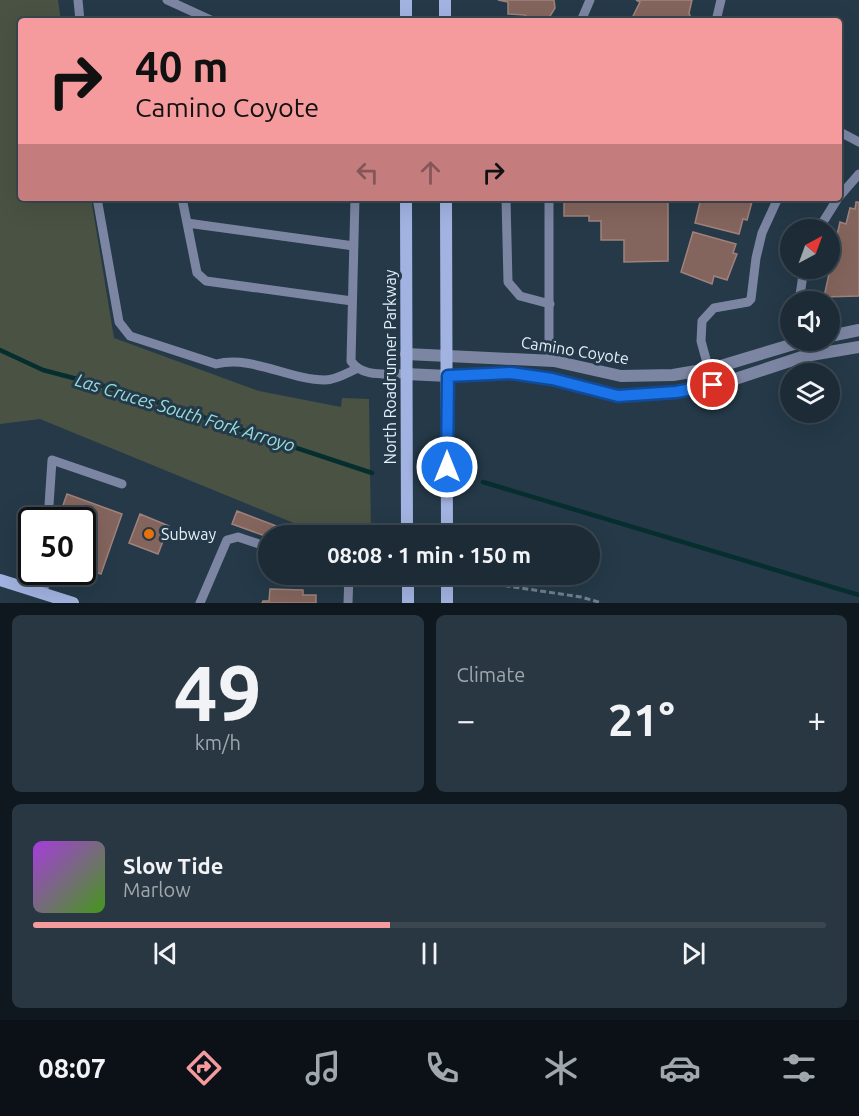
<!DOCTYPE html>
<html lang="en">
<head>
<meta charset="utf-8">
<style>
	:root { --surface:#1c2b36; --page:#293742; --text:#f1f3f6; --muted:#a0a7ad; --line:#3a4751; --accent:#f59b9d }
	body { margin:0; font-family:Ubuntu,sans-serif; background:var(--page); color:var(--text); height:100vh; display:flex; flex-direction:column; font-size:22px; white-space:nowrap }
	* { box-sizing:border-box; margin:0 }
	p { font-size:20px; color:var(--muted) }
	.icon { flex:none; width:33px; height:33px; fill:none; stroke:currentColor; stroke-width:2; stroke-linecap:round; stroke-linejoin:round }
	.map { position:relative; height:603px; overflow:hidden }
	.side { display:flex; flex-direction:column; gap:12px; padding:12px; background:#0f181e; flex:1 }
	.side>* { flex:none }
	.hud { position:absolute; left:18px; top:18px; width:824px; height:183px; border-radius:6px; box-shadow:0 6px 24px #0002,0 0 0 2px var(--line); background:#f59b9d; color:#111; overflow:hidden }
	.needle { width:39px; rotate:41deg }
	.tools { position:absolute; left:780px; top:219px; display:grid; gap:12px }
	.tools a { display:grid; place-items:center; width:60px; height:60px; border-radius:50%; background:var(--surface); box-shadow:0 6px 24px #0002,0 0 0 2px var(--line); font-size:30px }
	.speed { position:absolute; left:18px; top:507px; display:flex; gap:12px; font-size:30px; font-weight:700; text-align:center }
	.speed>* { display:grid; place-content:center; width:78px; height:78px; border-radius:50%; background:var(--surface); box-shadow:0 6px 24px #0002,0 0 0 2px var(--line); line-height:1 }
	.speed .limit { border:3px solid #111; border-radius:9px; background:#fff; color:#111 }
	.pin { position:absolute; display:grid; place-items:center; width:51px; height:51px; color:#fff; margin:-26px; border:3px solid #fff; border-radius:50%; box-shadow:0 2px 6px #0007 }
	.me { position:absolute; width:66px; margin:-33px; rotate:0deg; stroke-linejoin:round; filter:drop-shadow(0 0 4px #0008) }
	.turn { display:flex; align-items:center; gap:21px; height:126px; padding:0 18px; font-size:27px }
	.turn .icon { width:78px; height:78px; stroke-width:2.5 }
	.turn b { display:block; font-size:42px; line-height:51px }
	.lanes { display:flex; align-items:center; height:57px; padding:0 18px; background:#0003; justify-content:center; gap:30px; direction:ltr }
	.lanes .off { opacity:.35 }
	.big { font-size:45px; font-weight:700; line-height:1.1 }
	.side .tile { flex:1; display:flex; flex-direction:column; justify-content:center; gap:9px; min-width:0; padding:0 21px; border-radius:9px; background:var(--page) }
	.side .dial { align-items:center; gap:0 }
	.dial b { font-size:78px; line-height:1 }
	.song { display:flex; align-items:center; gap:18px }
	.cover { width:72px; height:72px; border-radius:9px; background:linear-gradient(135deg,hsl(280 70% 55%),hsl(100 70% 35%)) }
	.played { height:6px; border-radius:3px; background:linear-gradient(90deg,var(--accent) 45%,var(--line) 45%) }
	.keys { display:flex; justify-content:space-around; direction:ltr }
	.heat { display:flex; justify-content:space-between; align-items:center; font-size:33px; direction:ltr }
	.side .tiles { flex:1; display:grid; gap:12px; grid-template-columns:1fr 1fr }
	.tile:last-child { grid-column:span 2 }
	.trip { position:absolute; left:258px; top:525px; width:342px; height:60px; border-radius:30px; background:var(--surface); box-shadow:0 6px 24px #0002,0 0 0 2px var(--line); font-weight:700; line-height:60px; text-align:center }
	.menu { display:flex; height:96px; justify-content:space-around; align-items:center; background:#0b1116; color:var(--muted) }
	.menu .icon { width:42px; height:42px }
	.menu .current { color:var(--accent) }
	.menu b { font-size:27px; color:var(--text) }
	.map>svg:first-child { display:block }
	.green { fill:#4a5343 }
	.lines { fill:none; stroke-linecap:round; stroke-linejoin:round }
	.stream { stroke:#062e2e; stroke-width:4.5 }
	.building { fill:#84655d; stroke:#9f827b; stroke-width:1.5 }
	.path { stroke:#70818e; stroke-width:3; stroke-dasharray:6 3; stroke-linecap:butt }
	.lane { stroke:#7c86a3; stroke-width:9 }
	.street { stroke:#7c86a3; stroke-width:12 }
	.secondary { stroke:#a2b3e1; stroke-width:12 }
	.route-casing { stroke:#114b97; stroke-width:15 }
	.route { stroke:#1a73e8; stroke-width:10 }
	.food-dot { fill:#e8710a; stroke:#253948; stroke-width:2 }
	.labels { text-anchor:middle; stroke-width:6; stroke-linejoin:round; paint-order:stroke }
	.street-label { font-size:16px; fill:#e4f0fa; stroke:#253948 }
	.poi-label { font-size:16px; fill:#e4f0fa; stroke:#253948; text-anchor:start }
	.water-label { font-size:18px; font-style:italic; fill:#96dfde; stroke:#253948 }
</style>
</head>
<body>
<div class="map">
<svg width="859" height="603" viewBox="0 0 859 603">
	<rect width="100%" height="100%" fill="#253948"/>
	<path class="green" d="M0,0H58L61,21H21V198H91L114,338L259,391L341,407L342,398L369,399L371,535H323L40,419L0,424Z"/>
	<g class="lines">
		<path class="stream" d="M0,350L43,370L130,393L372,473
			M483,482L859,595"/>
	</g>
	<path class="building" d="M498,0H554L555,8L547,21H530L525,15L508,14V2Z
		M636,0H692L689,13L692,21H639L633,16L640,2Z
		M564,198H668V261L624,262V240H601V221H589V216H564Z
		M701,198H753L747,220L743,219L739,234L695,223Z
		M856,202H859V296L824,297L829,274L824,273L825,268H830L831,243L835,244L840,222L846,224L850,208L855,209Z
		M693,232L736,244L733,253L737,254L727,280L714,276L712,284L681,272Z
		M67,494L122,514L101,574L82,567V520H64L68,510L62,508Z
		M237,511L303,536L268,537L232,524Z
		M140,514L169,526L158,554L129,543Z
		M270,589L303,590V595H316V603H262L263,601H269Z"/>
	<g class="lines">
		<path class="path" d="M460,579L581,597L602,603"/>
		<path class="lane" d="M78,0L80,21
			M167,0L213,21
			M581,21L590,0
			M716,21L721,0
			M838,131L859,142
			M97,198L119,322L130,336L216,364C252,355 289,380 325,380C336,380 347,373 356,369
			M182,198L197,273L206,281L352,301
			M355,198L351,361C362,378 387,373 406,374
			M506,198L508,282L520,296L550,304
			M838,198L859,174
			M187,223L354,246
			M818,230L838,198
			M799,302L804,268
			M549,360V198
			M713,385L701,341L702,321L714,308L748,302L751,299L756,258L762,233L778,198
			M48,520L52,460L122,484
			M348,574L408,578
			M44,593L45,572
			M200,603L227,540L238,537L268,547
			M348,603L349,575"/>
		<path class="street" d="M830,336L859,330
			M406,354L554,361L621,376L673,375L714,368L807,340
			M406,374L448,376L511,373L552,379L618,396L676,392L720,384L805,356L859,347"/>
		<path class="secondary" d="M406,0V21
			M445,0V21
			M406,198L407,536
			M446,198L447,536
			M408,574V603
			M447,574V603
			M0,580L73,603"/>
	</g>
	<g class="lines">
		<defs>
			<path id="route" d="M447,467L448,376L511,373L552,379L618,396L676,392L713,385"/>
		</defs>
		<use href="#route" class="route-casing"/>
		<use href="#route" class="route"/>
	</g>
	<circle class="food-dot" cx="149" cy="534" r="6"/>
	<g class="labels">
		<g class="street-label">
			<text transform="translate(575 350) rotate(9)" y="6">Camino Coyote</text>
			<text transform="translate(390 367) rotate(-90)" y="6">North Roadrunner Parkway</text>
		</g>
		<g class="poi-label">
			<text x="161" y="540">Subway</text>
		</g>
		<g class="water-label">
			<text transform="translate(185 413) rotate(17)" y="6">Las Cruces South Fork Arroyo</text>
		</g>
	</g>
</svg>
<div class="tools">
<a><svg class="needle" viewBox="-14 -14 28 28"><path d="M0-13l5 13h-10z" fill="#e53935"/><path d="M0 13l5-13h-10z" fill="#a0a7ad"/></svg></a>
<a><svg class="icon" aria-label="sound" viewBox="0 0 24 24"><path d="M4 9h4l5-4v14l-5-4H4zM17 9q2 3 0 6"/></svg></a>
<a><svg class="icon" aria-label="layers" viewBox="0 0 24 24"><path d="M12 4l9 5-9 5-9-5zM3 14l9 5 9-5"/></svg></a>
</div>
<div class="speed"><div class="limit">50</div></div>
<div class="pin" style="left:713px;top:385px;background:#d93025"><svg class="icon" aria-label="arrive" viewBox="0 0 24 24"><path d="M6 21V4h12l-3 4 3 4H6"/></svg></div>
<svg class="me" style="left:447px;top:467px" viewBox="-20 -20 40 40"><circle r="17" fill="#1a73e8" stroke="#fff" stroke-width="3"/><path d="M0-11L8 9 0 5-8 9z" fill="#fff"/></svg>
<div class="trip">08:08 · 1 min · 150 m</div>
<div class="hud">
<div class="turn"><svg class="icon" aria-label="right" viewBox="0 0 24 24"><path d="M7 20v-9h11M14 6l5 5-5 5"/></svg><div><b>40 m</b>Camino Coyote</div></div>
<div class="lanes"><svg class="icon off" aria-label="left" viewBox="0 0 24 24"><path d="M17 20v-9H6M10 6l-5 5 5 5"/></svg><svg class="icon off" aria-label="ahead" viewBox="0 0 24 24"><path d="M12 20V5M6 11l6-6 6 6"/></svg><svg class="icon" aria-label="right" viewBox="0 0 24 24"><path d="M7 20v-9h11M14 6l5 5-5 5"/></svg></div>
</div>
</div>
<section class="side">
<div class="tiles">
<div class="tile dial"><b>49</b><p>km/h</p></div>
<div class="tile"><p>Climate</p>
<div class="heat"><a>−</a><b class="big">21°</b><a>+</a></div>
</div>
<div class="tile">
<div class="song"><i class="cover"></i><div><b>Slow Tide</b><p>Marlow</p></div></div>
<div class="played"></div>
<div class="keys"><svg class="icon" aria-label="previous" viewBox="0 0 24 24"><path d="M18 5L8 12l10 7zM5 5v14"/></svg><svg class="icon" aria-label="pause" viewBox="0 0 24 24"><path d="M8 5v14M16 5v14"/></svg><svg class="icon" aria-label="next" viewBox="0 0 24 24"><path d="M6 5l10 7-10 7zM19 5v14"/></svg></div>
</div>
</div>
</section>
<nav class="menu">
<b>08:07</b>
<svg class="icon current" aria-label="directions" viewBox="0 0 24 24"><path d="M12 3l9 9-9 9-9-9zM9 14v-3h6M13 9l2 2-2 2"/></svg>
<svg class="icon" aria-label="music" viewBox="0 0 24 24"><path d="M9 18V5l10-2v13"/><circle cx="6" cy="18" r="3"/><circle cx="16" cy="16" r="3"/></svg>
<svg class="icon" aria-label="phone" viewBox="0 0 24 24"><path d="M5 4h4l2 5-3 2q2 4 5 5l2-3 5 2v4C11 20 4 13 5 4z"/></svg>
<svg class="icon" aria-label="climate" viewBox="0 0 24 24"><path d="M12 3v18M4 7l16 10M4 17L20 7"/></svg>
<svg class="icon" aria-label="car" viewBox="0 0 24 24"><path d="M5 17H2v-5l4-1 3-4h7l3 4 3 1v5h-3M9 17h6M6 11h13"/><circle cx="7" cy="17" r="2"/><circle cx="17" cy="17" r="2"/></svg>
<svg class="icon" aria-label="filters" viewBox="0 0 24 24"><path d="M4 7h16M4 17h16"/><circle cx="9" cy="7" r="2"/><circle cx="15" cy="17" r="2"/></svg>
</nav>
</body>
</html>
